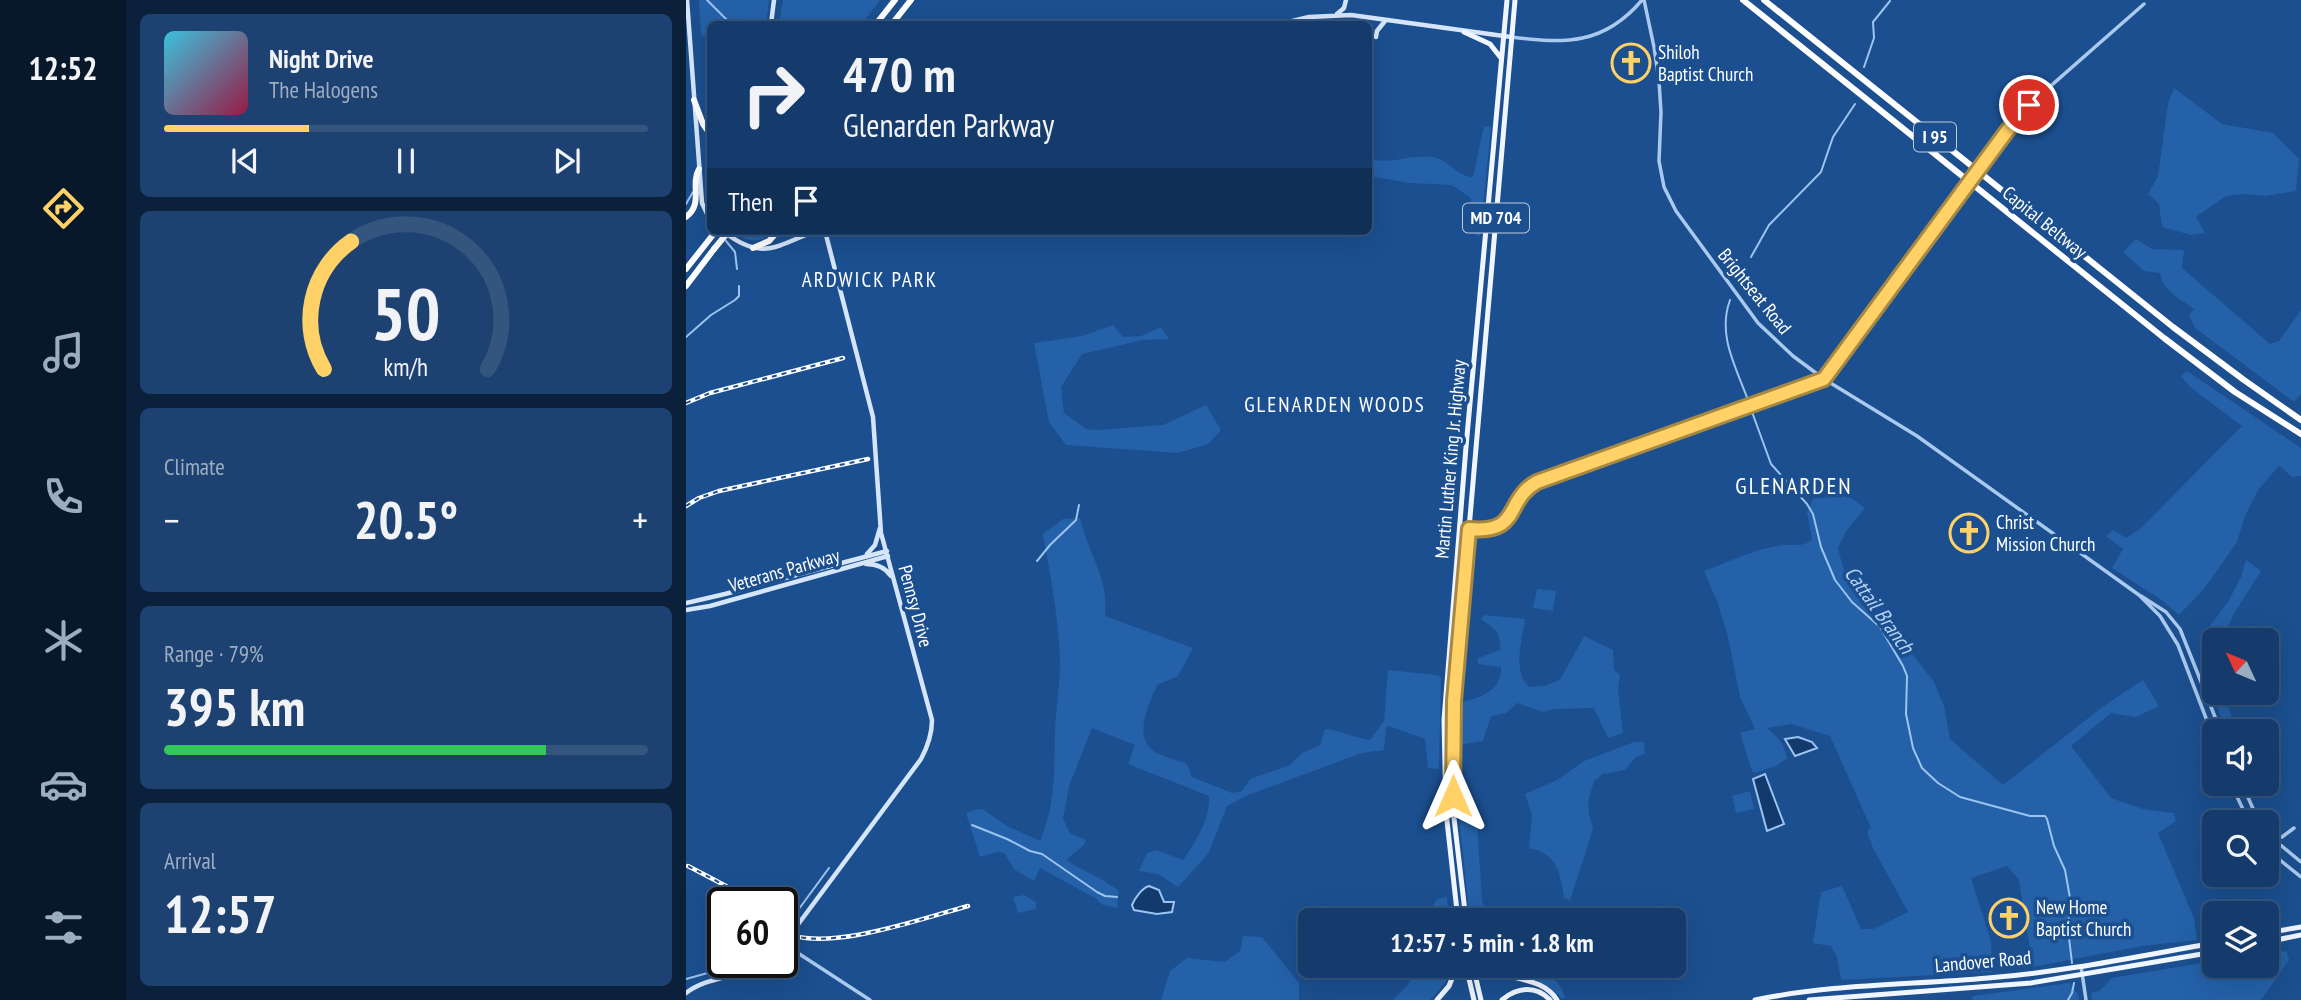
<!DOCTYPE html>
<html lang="en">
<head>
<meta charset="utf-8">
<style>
	:root { --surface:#143b6b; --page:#1d4271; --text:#f1f3f6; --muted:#9dadc1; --line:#33557e; --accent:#ffd166 }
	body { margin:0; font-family:"PT Sans Narrow",sans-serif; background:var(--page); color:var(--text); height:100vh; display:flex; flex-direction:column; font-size:26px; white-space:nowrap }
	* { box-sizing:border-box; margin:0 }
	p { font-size:23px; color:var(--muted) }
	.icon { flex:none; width:38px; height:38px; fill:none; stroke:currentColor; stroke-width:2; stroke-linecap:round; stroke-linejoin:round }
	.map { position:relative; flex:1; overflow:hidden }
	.drawer { display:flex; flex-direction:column; gap:14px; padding:14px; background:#0b203b; width:560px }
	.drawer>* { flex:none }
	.hud { position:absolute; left:21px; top:21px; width:665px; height:214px; border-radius:10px; box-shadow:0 7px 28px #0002,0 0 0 2px var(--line); background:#143b6b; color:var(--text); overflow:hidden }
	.needle { width:46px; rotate:314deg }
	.fabs { position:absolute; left:1516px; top:628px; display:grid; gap:14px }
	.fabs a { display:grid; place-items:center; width:77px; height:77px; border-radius:10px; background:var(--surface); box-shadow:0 7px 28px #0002,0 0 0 2px var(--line); font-size:35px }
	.speed { position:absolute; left:21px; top:887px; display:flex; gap:14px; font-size:35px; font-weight:700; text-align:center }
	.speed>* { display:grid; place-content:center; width:91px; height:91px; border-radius:50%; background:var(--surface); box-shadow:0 7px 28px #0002,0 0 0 2px var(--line); line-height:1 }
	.speed .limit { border:4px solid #111; border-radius:10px; background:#fff; color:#111 }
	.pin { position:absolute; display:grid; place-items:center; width:60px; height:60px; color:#fff; margin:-30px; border:4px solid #fff; border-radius:50%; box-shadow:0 2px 7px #0007 }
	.me { position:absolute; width:77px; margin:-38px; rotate:0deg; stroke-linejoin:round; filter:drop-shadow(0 0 5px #0008) }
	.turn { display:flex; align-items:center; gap:24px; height:147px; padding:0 21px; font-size:32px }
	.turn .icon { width:91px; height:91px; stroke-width:2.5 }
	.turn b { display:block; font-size:49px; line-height:60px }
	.then { display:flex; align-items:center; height:66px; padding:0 21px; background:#0003; gap:14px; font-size:26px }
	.big { font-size:52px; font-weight:700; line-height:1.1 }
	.drawer .tile { flex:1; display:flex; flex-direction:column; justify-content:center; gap:10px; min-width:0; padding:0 24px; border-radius:10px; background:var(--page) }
	.drawer .dial { align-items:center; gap:0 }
	.dial svg { height:182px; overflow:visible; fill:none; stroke:var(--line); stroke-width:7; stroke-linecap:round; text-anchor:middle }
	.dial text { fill:var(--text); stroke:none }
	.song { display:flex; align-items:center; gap:21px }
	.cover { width:84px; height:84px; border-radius:10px; background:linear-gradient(135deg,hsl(190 70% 55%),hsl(340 70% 35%)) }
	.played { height:7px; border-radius:4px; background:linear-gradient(90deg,var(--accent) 30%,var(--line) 30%) }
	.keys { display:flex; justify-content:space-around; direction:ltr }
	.heat { display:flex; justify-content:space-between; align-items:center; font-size:38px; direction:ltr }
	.charge { height:10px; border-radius:5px; background:linear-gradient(90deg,#34c759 79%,var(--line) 0) }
	.trip { position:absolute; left:612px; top:908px; width:388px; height:70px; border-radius:10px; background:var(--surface); box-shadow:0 7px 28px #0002,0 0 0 2px var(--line); font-weight:700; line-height:70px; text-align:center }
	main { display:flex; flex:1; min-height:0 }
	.dock { display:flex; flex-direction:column; width:126px; justify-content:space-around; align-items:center; background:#08182b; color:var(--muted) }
	.dock .icon { width:49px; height:49px }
	.dock .on { color:var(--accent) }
	.dock b { font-size:32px; color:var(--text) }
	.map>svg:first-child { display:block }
	.green { fill:#2461a8 }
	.water { fill:#123a6d; stroke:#9cc4f0; stroke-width:2 }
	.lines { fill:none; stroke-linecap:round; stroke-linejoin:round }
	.stream { stroke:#9cc4f0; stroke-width:2 }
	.tertiary { stroke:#a9c9ee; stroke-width:3.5 }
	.secondary { stroke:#d6e6fa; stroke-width:4.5 }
	.primary { stroke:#f0f6ff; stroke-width:5 }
	.motorway { stroke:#fff; stroke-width:6 }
	.rail-casing { stroke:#fff; stroke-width:4.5 }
	.rail { stroke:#1b4f8f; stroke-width:2; stroke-dasharray:5; stroke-linecap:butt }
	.tertiary-bridge { stroke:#a9c9ee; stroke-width:3.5 }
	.motorway-bridge { stroke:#fff; stroke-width:6 }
	.route-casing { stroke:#a68842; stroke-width:18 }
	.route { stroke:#ffd166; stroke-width:12 }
	.labels { text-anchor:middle; stroke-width:7; stroke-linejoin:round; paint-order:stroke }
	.shield { fill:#1b4f8f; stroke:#bbcadd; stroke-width:2 }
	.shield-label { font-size:18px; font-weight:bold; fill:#fff }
	.poi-label { font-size:19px; fill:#fff; stroke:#1b4f8f; text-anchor:start }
	.street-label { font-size:19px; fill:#fff; stroke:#1b4f8f }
	.neighbourhood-label { font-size:21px; letter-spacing:2px; fill:#fff; stroke:#1b4f8f }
	.water-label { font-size:21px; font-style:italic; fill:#b5d3f5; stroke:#1b4f8f }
	.quarter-label { font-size:23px; letter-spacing:2px; fill:#fff; stroke:#1b4f8f }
</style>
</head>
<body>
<main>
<nav class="dock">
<b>12:52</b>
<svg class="icon on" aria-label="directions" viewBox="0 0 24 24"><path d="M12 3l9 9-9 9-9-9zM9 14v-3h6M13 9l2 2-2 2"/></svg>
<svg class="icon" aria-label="music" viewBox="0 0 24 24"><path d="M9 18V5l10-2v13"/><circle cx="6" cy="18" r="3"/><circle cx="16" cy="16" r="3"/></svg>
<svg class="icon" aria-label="phone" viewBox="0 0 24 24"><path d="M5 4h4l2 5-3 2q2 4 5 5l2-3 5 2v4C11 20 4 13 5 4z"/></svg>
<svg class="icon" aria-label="climate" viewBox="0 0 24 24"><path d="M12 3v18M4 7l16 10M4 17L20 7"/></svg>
<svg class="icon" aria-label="car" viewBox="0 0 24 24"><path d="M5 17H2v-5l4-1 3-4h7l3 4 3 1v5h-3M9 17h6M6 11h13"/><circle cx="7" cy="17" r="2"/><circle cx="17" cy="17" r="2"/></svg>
<svg class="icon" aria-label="filters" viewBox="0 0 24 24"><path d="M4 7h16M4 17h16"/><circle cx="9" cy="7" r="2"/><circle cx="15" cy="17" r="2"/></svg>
</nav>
<section class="drawer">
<div class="tile">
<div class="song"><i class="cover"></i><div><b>Night Drive</b><p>The Halogens</p></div></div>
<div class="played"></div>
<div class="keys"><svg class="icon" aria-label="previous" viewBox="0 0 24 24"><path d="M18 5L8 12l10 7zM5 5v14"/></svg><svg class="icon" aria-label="pause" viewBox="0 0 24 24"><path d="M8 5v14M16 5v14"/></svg><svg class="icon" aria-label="next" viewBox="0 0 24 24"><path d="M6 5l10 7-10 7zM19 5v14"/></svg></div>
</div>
<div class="tile dial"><svg viewBox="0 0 100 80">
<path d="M14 69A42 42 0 1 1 86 69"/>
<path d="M14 69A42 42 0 0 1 26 13" stroke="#ffd166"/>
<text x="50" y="56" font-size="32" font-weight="700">50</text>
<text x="50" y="72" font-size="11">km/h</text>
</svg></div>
<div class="tile"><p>Climate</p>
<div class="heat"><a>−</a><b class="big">20.5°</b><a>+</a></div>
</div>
<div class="tile"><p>Range · 79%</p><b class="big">395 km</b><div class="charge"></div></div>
<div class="tile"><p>Arrival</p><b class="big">12:57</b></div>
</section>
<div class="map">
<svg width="1615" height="1000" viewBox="0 0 1615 1000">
	<rect width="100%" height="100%" fill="#1b4f8f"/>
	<path class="green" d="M13,0H83L80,24H24V33L15,36Z
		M97,0H194L176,24H93Z
		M1488,88L1536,124L1587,133L1613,159L1610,191L1580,196L1557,194L1540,196L1510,217L1519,233L1505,235L1476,227L1473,204L1462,194L1472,176L1482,104Z
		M798,126L805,127L794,237L783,231L785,198L766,185L725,183L683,176V148L689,160C708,163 728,154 747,157C764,160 769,176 787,177Z
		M21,143L24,144V208L22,195L19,146Z
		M52,231H88C76,243 64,243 50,234Z
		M1450,239L1466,249L1498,250L1496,268L1584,344L1593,341L1615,310V394L1608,402L1509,328L1503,315L1508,309C1494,299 1476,290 1474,273L1458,271L1437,252Z
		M427,325L437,337L455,336L475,327L483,339L457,340L396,354L375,387L378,413L400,429L410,430L477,425L520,405L535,430L522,444L492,453L380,445L363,422L348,343L396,336Z
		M1501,371L1615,448V476L1606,477L1594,466L1592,467L1572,490L1559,516L1551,542L1518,589L1493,615L1477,601L1426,568L1437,549L1420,536L1427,530L1440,538L1455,528L1556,426L1504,387L1495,376Z
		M1161,495L1179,508L1160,531L1152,548C1158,574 1167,600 1196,606L1208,624L1209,636L1217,647L1224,651L1248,682L1258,706L1264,739L1317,785L1419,705L1457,680L1473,706L1450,717L1425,713L1385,746L1425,798L1457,809L1488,813L1490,821L1472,833L1508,918L1511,940L1456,946L1347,967L1333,880L1321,866L1285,878L1305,941L1306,972L1155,980L1151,957L1145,946L1127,943L1135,892L1156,886L1175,929H1187L1222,912L1187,848L1181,832L1185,828L1144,736L1105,724L1081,728C1092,737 1098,743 1101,758L1090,766L1068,773L1066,771L1054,733L1069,729L1054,697L1042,637L1032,604L1018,571C1044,562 1072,547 1100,545C1111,544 1116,547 1126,540L1121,512L1127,499Z
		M394,518C402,555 423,576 419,616L507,648L492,676L471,685C463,704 446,736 469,752C478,757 491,760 501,764L506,777L546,793L556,791L564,779L604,765L616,753L634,745L639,729C655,730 668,738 684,740L698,721L702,670L751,675L755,677L753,769L742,768L739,739L703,726L700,728L698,750L676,753L562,795L541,806L522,854L492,887L472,874L453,871L461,853L470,850L497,860C510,842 524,819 523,796L442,764L449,745L406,728L383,786L377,819L384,833L400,840L398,845L380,860C397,871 417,878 433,891L431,908L417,905L411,899L354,868L348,881L329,870L318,853L311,852L294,857L280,813L292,809L298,810L321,826L354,841C370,802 368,772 369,731C370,708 374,684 374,661C373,619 364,575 357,534L377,519Z
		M1560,560L1575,571L1549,612L1535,640H1528V693H1537L1551,731H1540L1514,659L1517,635L1542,602L1555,577Z
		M851,589L870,591L867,611L847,608Z
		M798,615L839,619C836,641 826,670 843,687L858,686L874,680L898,636L927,650L928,670L934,675L932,689L937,733L922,738L908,708L868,709L857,712L831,703L820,713L805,716L797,741L773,745L775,702C795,698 816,690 815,667L792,664V658L814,650C815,632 809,629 795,619Z
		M948,742H958L959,754L950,757L939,770L917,774L908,781L902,802L903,814L907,829L884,901L878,898C874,873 872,854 843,848L846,815L839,794L871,780L898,761Z
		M1064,791L1068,809L1050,813L1046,796Z
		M780,803L790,806L796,900L801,920H784L773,817V805Z
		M338,895L350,902V909L332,913L327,897Z
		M761,897L763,920H737L751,899Z
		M557,936L576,937L613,983V1000H475L484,971L501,958L539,962L554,951Z
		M1595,951L1601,952L1603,960L1575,1000H1406L1405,993L1413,991L1426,978L1528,961V966H1580V954Z
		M735,966H766L759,983L744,1000H707L721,986L728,972Z
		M814,966H861L868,972V979L876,989L879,998L876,999C854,974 839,981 814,966Z
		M1383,983L1392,994L1393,1000H1286L1287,996Z"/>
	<path class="water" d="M1112,737L1126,742L1131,748L1109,756L1099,739Z
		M1079,774L1098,824L1081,831L1067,779Z
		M463,886L473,890L478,902H488L486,912L471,914L448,910L446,905C449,898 456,888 463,886Z"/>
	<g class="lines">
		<path class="stream" d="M21,0L45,24
			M1178,67L1188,38L1187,22L1204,1
			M0,204L7,192
			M22,226L24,228
			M40,241L49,252L51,269
			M1065,257L1083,225L1135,172L1147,137L1169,104
			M1044,300C1031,335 1050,367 1062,400
			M0,337L25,315L49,300L53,296V286
			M1066,412L1085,464L1121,504L1127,514L1135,547L1149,580L1166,602L1194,627L1217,666L1221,676L1220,714L1227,748L1236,768L1252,783L1274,797L1344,816H1359L1361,819L1368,846L1379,870L1384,898L1382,929L1386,963
			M351,561L364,545L390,520L393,505
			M286,825L321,839L344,851L356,854L411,892L419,896L431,897
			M96,932L143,868
			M0,979L61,962
			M1382,1000L1386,993L1388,983"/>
		<path class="tertiary" d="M958,0L968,47L973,81L975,112L973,161L978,187L990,211L1072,323L1107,356L1138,379L1231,436L1453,595L1474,616L1492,645L1528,739
			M825,37C879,44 918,45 956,0
			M1301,159L1343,105L1458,4
			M773,527C839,539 814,501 851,482L1138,379L1276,192
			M1455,596L1480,612L1494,629L1535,732
			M1545,784L1563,822
			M1556,784L1573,822
			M1580,833L1615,862
			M1586,838L1596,837L1608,828
			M1580,849L1615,877
			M98,944L184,1000
			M1395,966L1400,1000"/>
		<path class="secondary" d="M1,0L16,203L24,220
			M651,14L658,8L660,0
			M85,24L88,0
			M594,24L623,17L665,15L825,37
			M690,37L691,31L699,21
			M37,231C75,261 89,247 129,231
			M181,554L189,545L194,528
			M180,564C191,564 199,567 205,576
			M0,603L39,594L201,551
			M0,610L24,606L202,556
			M96,946L235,759C242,746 246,735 246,720L195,533L187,417L139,231
			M0,993C22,976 54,978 78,962"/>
		<path class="primary" d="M778,32L804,44L815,58
			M772,920L760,812L758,720L780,447L821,0
			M780,920L768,818V701L829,0
			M1580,933L1615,927
			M1580,942L1615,935
			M780,966L788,1000
			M787,966L795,1000
			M802,966C824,982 856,976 871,1000
			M751,1000L763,986L771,966
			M816,1000C831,987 850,985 864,1000
			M1069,1000C1145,984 1224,985 1302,978C1378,972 1453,956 1528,943
			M1123,1000L1345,983L1528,952"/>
		<path class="motorway" d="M1057,0L1478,338L1549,392L1615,434
			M1078,0L1487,327L1558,380L1615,420
			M190,24L209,0
			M206,24L225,0
			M8,100L17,124L24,134
			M0,217C18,203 4,185 13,169
			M67,248L83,241L92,231
			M0,269L30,231
			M0,286L28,249"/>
		<defs>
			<path id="rail" d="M0,403L24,393L157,358
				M0,506L13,498L33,491L182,459
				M2,866L40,886L64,903
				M96,932C141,953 234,919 282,906"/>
		</defs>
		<use href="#rail" class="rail-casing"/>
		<use href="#rail" class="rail"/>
		<path class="tertiary-bridge" d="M1276,192L1301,159"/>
		<path class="motorway-bridge" d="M28,249L43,231"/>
	</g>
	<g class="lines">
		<defs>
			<path id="route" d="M767,796L768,701L783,529C836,534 818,500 851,482L1138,379L1321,131L1343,105"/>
		</defs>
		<use href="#route" class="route-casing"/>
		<use href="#route" class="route"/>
	</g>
	<defs>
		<symbol id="church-ring" viewBox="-11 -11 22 22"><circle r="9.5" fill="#1b4f8f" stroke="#ffd166" stroke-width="1.5"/><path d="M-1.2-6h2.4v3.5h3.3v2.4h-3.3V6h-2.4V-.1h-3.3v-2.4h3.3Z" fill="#ffd166"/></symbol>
	</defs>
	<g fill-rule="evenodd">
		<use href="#church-ring" x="923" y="41" width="44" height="44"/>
		<use href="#church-ring" x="1261" y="511" width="44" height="44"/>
		<use href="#church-ring" x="1301" y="896" width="44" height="44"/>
	</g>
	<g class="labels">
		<g class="shield">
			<rect x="1228" y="122.5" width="42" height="29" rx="5"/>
			<rect x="777" y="203.5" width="66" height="29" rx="5"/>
		</g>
		<g class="shield-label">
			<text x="1249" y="143">I 95</text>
			<text x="810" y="224">MD 704</text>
		</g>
		<g class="poi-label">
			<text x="972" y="59">Shiloh<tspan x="972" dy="22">Baptist Church</tspan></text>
			<text x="1310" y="529">Christ<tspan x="1310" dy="22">Mission Church</tspan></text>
			<text x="1350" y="914">New Home<tspan x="1350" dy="22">Baptist Church</tspan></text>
		</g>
		<g class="street-label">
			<text transform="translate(1359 222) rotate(39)" y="7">Capital Beltway</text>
			<text transform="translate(1069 291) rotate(51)" y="7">Brightseat Road</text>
			<text transform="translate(764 459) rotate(-85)" y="7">Martin Luther King Jr. Highway</text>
			<text transform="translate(98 570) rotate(-16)" y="7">Veterans Parkway</text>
			<text transform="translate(230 606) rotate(75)" y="7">Pennsy Drive</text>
			<text transform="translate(1297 961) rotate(-5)" y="7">Landover Road</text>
		</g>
		<g class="neighbourhood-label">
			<text x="184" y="287">ARDWICK PARK</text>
			<text x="649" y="412">GLENARDEN WOODS</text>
		</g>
		<g class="water-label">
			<text transform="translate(1193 610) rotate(54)" y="7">Cattail Branch</text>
		</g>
		<g class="quarter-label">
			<text x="1108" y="494">GLENARDEN</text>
		</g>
	</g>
</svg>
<div class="fabs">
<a><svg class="needle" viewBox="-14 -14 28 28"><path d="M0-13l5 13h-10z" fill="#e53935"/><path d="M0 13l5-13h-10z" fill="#9dadc1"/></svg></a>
<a><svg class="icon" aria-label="sound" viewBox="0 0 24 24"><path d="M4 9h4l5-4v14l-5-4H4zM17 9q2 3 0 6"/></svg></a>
<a><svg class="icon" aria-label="search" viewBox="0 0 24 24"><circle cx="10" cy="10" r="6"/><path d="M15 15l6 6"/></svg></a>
<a><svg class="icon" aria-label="layers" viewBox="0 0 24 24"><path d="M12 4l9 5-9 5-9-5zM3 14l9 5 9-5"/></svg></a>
</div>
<div class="speed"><div class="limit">60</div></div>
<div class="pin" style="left:1343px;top:105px;background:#d93025"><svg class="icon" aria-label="arrive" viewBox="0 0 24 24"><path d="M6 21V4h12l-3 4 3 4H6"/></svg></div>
<svg class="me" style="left:767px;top:796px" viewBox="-20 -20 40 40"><path d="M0-17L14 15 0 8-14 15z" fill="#ffd166" stroke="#fff" stroke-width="4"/></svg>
<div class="trip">12:57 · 5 min · 1.8 km</div>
<div class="hud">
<div class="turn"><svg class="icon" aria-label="right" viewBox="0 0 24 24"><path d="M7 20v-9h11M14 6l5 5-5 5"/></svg><div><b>470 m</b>Glenarden Parkway</div></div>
<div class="then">Then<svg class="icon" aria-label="arrive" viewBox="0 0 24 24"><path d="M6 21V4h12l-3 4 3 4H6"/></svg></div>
</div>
</div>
</main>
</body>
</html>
